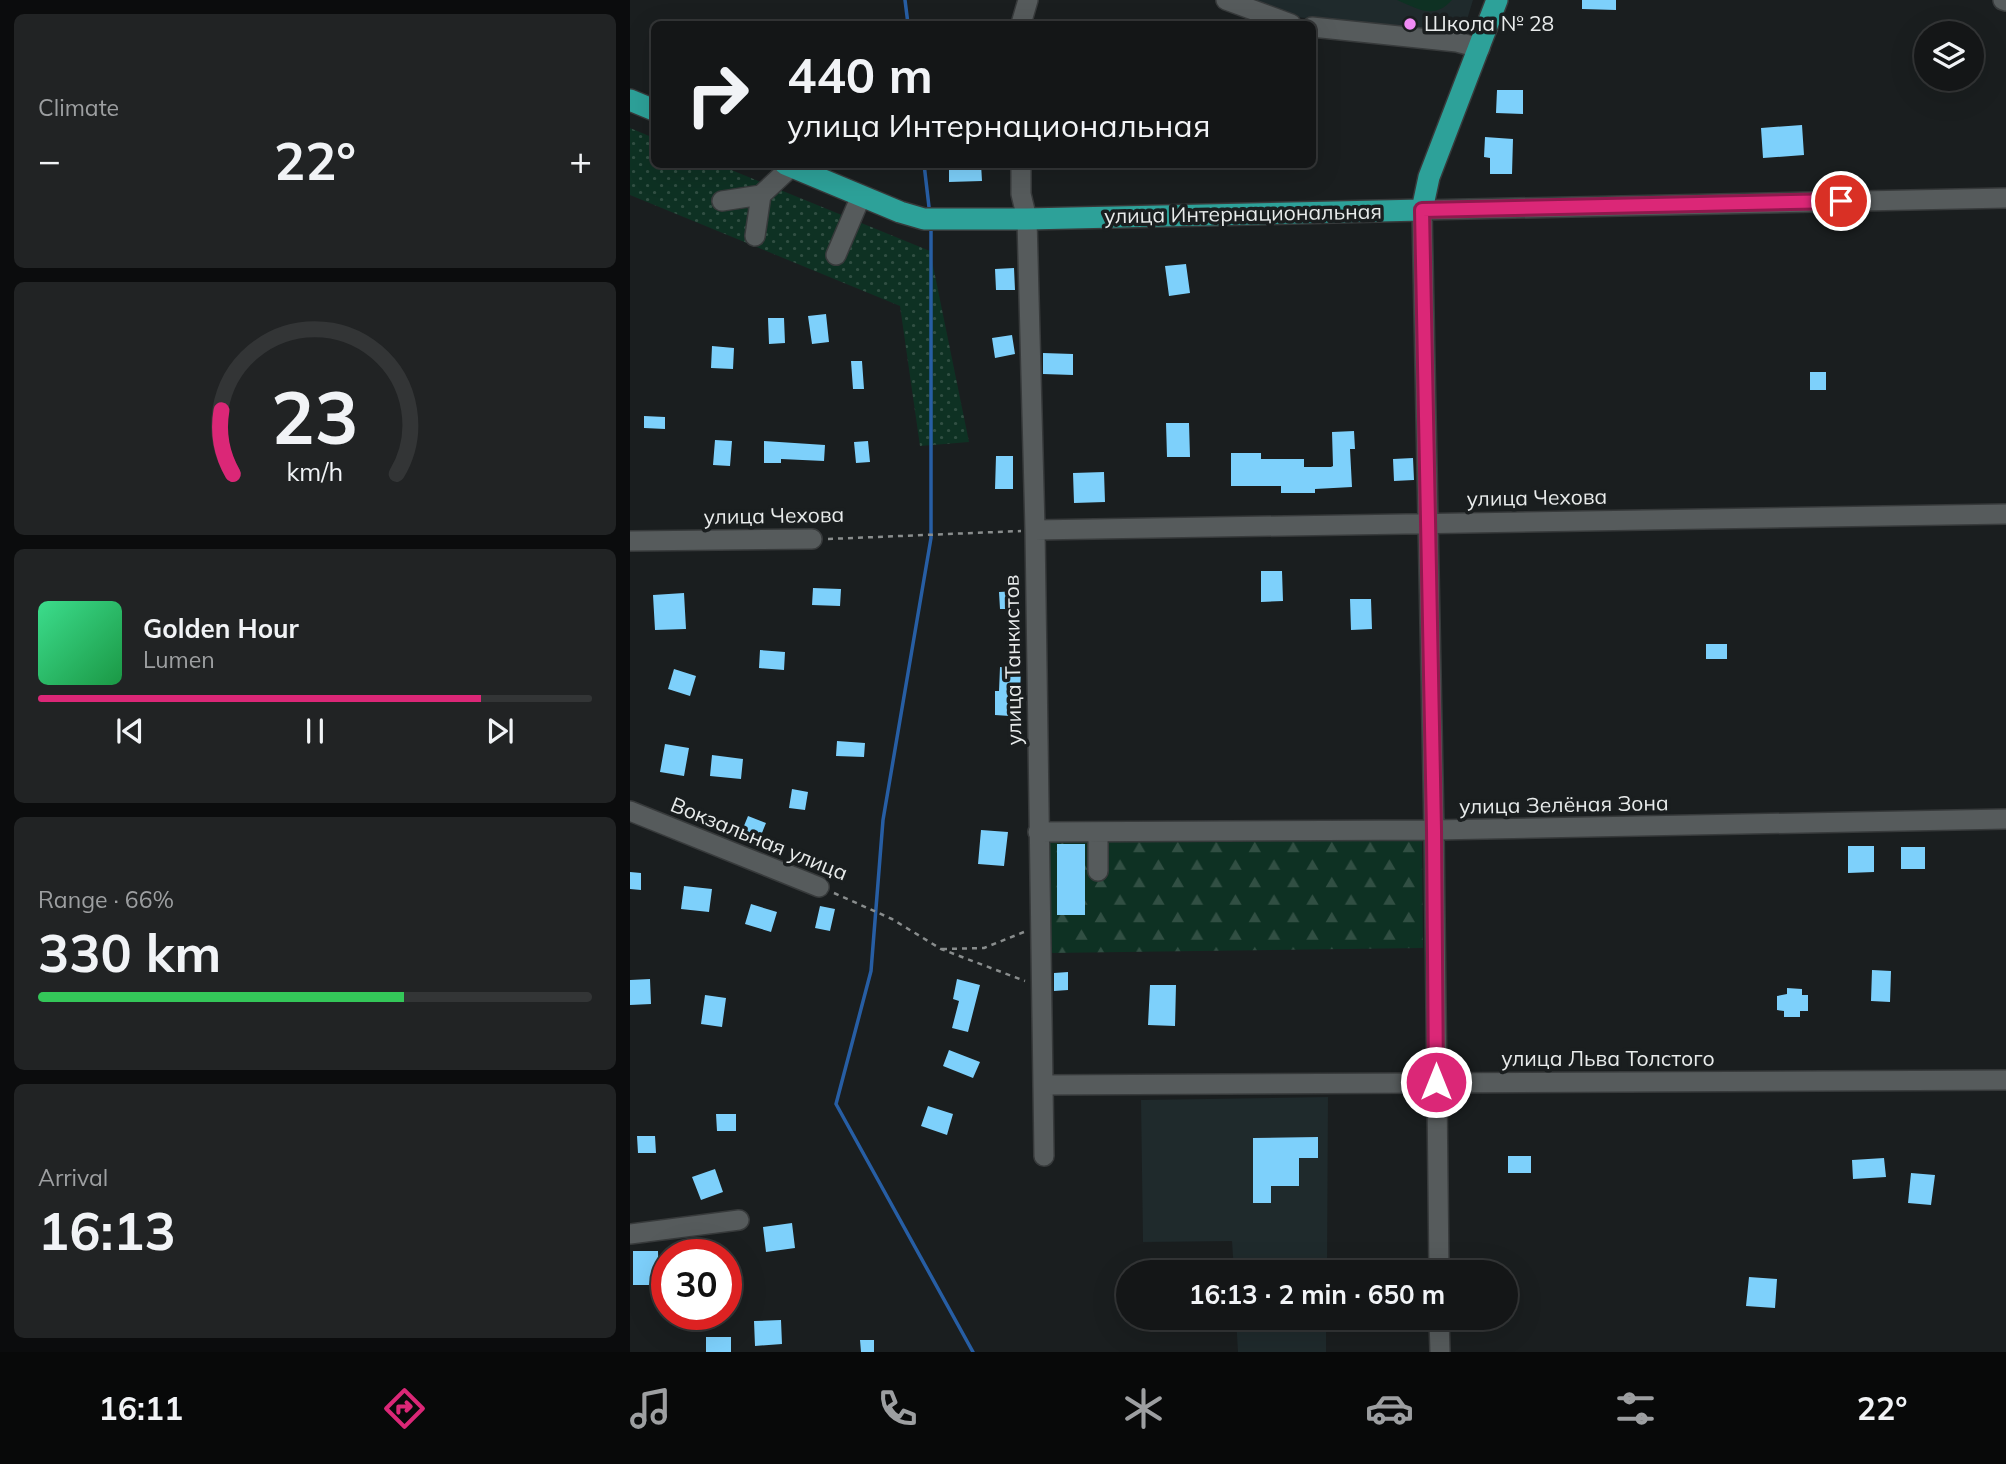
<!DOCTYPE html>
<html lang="en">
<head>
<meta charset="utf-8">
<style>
	:root { --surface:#141617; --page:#212324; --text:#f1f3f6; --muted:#9d9fa1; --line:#333536; --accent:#db2777 }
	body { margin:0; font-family:Mulish,sans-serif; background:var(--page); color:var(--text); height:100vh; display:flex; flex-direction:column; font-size:26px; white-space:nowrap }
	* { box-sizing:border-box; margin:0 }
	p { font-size:23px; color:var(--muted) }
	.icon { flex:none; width:38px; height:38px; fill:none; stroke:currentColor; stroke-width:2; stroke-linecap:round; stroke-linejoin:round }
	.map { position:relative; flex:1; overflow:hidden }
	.sheet { display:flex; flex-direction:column; gap:14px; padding:14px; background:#0b0c0d; width:630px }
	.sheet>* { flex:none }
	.top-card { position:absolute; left:21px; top:21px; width:665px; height:147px; border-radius:10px; box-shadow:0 7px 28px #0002,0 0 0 2px var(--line); background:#141617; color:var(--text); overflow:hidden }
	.fabs { position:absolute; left:1284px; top:21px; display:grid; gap:14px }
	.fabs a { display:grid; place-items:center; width:70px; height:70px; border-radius:50%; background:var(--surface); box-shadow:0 7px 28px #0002,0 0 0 2px var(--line); font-size:35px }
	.speed { position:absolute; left:21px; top:1239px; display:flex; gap:14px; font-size:35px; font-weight:700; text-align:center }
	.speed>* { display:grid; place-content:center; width:91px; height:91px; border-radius:50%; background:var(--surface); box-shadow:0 7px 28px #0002,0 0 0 2px var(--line); line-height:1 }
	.speed .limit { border:10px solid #d22; background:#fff; color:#111 }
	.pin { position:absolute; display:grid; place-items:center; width:60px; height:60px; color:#fff; margin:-30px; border:4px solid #fff; border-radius:50%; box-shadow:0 2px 7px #0007 }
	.me { position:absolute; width:77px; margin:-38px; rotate:0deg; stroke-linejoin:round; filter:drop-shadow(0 0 5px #0008) }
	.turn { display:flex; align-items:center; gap:24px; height:147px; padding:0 21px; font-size:32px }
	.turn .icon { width:91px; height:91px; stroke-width:2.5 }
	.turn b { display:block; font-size:49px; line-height:60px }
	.big { font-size:52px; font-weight:700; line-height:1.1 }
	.sheet .card { flex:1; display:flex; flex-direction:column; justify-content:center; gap:10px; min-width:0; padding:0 24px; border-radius:10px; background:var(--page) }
	.sheet .dial { align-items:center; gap:0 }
	.dial svg { height:182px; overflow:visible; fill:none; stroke:var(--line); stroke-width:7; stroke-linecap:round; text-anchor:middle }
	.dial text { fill:var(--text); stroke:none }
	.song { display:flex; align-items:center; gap:21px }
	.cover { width:84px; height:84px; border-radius:10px; background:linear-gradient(135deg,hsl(150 70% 55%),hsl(140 70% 35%)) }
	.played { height:7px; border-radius:4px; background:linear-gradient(90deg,var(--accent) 80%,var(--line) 80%) }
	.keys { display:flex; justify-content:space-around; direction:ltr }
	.heat { display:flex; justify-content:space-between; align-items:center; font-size:38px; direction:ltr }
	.charge { height:10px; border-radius:5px; background:linear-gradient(90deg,#34c759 66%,var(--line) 0) }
	.trip { position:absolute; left:486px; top:1260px; width:402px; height:70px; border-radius:35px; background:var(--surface); box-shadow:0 7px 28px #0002,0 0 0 2px var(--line); font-weight:700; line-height:70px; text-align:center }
	.dock { display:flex; height:112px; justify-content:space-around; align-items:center; background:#080909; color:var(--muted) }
	.dock .icon { width:49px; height:49px }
	.dock .selected { color:var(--accent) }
	.dock b { font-size:32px; color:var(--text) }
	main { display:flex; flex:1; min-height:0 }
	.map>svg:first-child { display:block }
	.built { fill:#1f2a2c }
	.grass { fill:url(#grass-dots) }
	.forest { fill:url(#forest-firs) }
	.garden { fill:#0e3123 }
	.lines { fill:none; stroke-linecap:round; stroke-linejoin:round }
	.stream { stroke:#275ea4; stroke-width:3.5 }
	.building { fill:#7dd0fb }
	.minor-casing { stroke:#373a3b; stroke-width:22 }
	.major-casing { stroke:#373a3b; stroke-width:24 }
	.path { stroke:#898d8d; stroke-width:2.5; stroke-dasharray:5 5; stroke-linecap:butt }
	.minor { stroke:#565b5c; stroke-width:19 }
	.major { stroke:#2da199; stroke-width:21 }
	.route-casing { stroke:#8e194d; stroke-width:18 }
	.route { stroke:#db2777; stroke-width:12 }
	.poi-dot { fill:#f18bf5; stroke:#1a1e1f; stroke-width:2.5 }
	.labels { text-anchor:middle; stroke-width:7; stroke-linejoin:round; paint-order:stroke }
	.poi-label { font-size:21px; fill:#e8ebeb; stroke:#1a1e1f; text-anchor:start }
	.street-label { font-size:21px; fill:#e8ebeb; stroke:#1a1e1f }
</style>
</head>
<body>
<main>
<section class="sheet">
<div class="card"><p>Climate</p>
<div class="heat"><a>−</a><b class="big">22°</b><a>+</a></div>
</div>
<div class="card dial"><svg viewBox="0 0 100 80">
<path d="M14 69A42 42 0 1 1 86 69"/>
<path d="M14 69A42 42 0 0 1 9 41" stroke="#db2777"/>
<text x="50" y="56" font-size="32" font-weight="700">23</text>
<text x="50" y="72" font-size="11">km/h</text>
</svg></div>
<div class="card">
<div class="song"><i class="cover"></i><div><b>Golden Hour</b><p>Lumen</p></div></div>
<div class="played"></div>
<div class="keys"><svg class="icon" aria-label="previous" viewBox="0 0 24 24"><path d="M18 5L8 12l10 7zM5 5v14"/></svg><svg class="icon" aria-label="pause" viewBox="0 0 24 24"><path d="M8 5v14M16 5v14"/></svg><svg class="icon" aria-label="next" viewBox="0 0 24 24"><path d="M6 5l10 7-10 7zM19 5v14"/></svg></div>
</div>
<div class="card"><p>Range · 66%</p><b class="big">330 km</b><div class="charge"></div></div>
<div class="card"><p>Arrival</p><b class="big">16:13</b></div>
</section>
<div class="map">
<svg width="1376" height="1352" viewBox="0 0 1376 1352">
	<defs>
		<pattern id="grass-dots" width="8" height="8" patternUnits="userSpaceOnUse" patternTransform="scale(1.75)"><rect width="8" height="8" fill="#0e3123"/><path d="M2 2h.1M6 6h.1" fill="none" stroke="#314f43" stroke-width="1.8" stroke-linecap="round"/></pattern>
		<pattern id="forest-firs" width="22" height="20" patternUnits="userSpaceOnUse" patternTransform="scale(1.75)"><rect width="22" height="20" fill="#0e3123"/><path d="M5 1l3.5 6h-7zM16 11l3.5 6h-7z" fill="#314f43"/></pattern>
	</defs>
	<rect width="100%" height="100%" fill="#1a1e1f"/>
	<path class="built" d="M621,0H843L832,36L667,17Z
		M698,1097L697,1272H604L602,1241L513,1242L511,1100Z
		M606,1318H696V1352H608Z"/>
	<path class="grass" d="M0,128L24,138V164L89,165L300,251L339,442L290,446L270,306L0,195Z"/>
	<path class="forest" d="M792,837L793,948L420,953L415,839Z"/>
	<path class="garden" d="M767,0H822C804,20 788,9 767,0Z"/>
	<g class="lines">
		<path class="stream" d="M275,0L278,24
			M294,164L299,207
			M301,227V538L253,820L241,971L206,1104L343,1352"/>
	</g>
	<path class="building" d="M952,0H986V10L952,9Z
		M867,90H893V114L866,113Z
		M1172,125L1174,155L1133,158L1131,128Z
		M855,137L883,139L882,174H860V158L854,157Z
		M319,164H351L352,181L319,182Z
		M556,264L560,293L539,296L535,266Z
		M384,268L385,290H366L365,269Z
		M196,314L199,342L182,344L178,316Z
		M138,318H154L155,343L139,344Z
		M382,335L385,354L365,358L362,338Z
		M82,346L104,348L103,369L81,368Z
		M413,353L443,354V375L413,374Z
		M221,361H232L234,389H223Z
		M1180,372H1196V390H1180Z
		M14,416L35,417V429L14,428Z
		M536,423H559L560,457H537Z
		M724,431L725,449H720L722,487L685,489V493H651V486H601V453H631V459H674V467H701L703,466L702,432Z
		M85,440L102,441L100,466L83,465Z
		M134,441L195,445L194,461L151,459V463H134Z
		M238,441L240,462L226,463L224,442Z
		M366,456H383V489H365Z
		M783,458L784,480L764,481L763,459Z
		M474,472L475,502L444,503L443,473Z
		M631,571H652L653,601L631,602Z
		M183,588L211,589L210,606L182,605Z
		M388,591V609H370L369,592Z
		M54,593L56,629L25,630L23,595Z
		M720,599H741L742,629L721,630Z
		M1076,644H1097V659H1076Z
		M130,650L155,652L154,670L129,668Z
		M370,667L391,669L390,692H380V716L365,715V691H369Z
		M44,669L66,676L60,696L38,689Z
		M207,741L235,743L234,757L206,756Z
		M35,744L59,748L54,776L30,772Z
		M82,755L113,759L111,779L80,776Z
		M162,789L178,792L175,810L159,808Z
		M118,816L136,823L127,845L109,838Z
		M351,830L378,832L374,866L348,864Z
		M427,844H455V915H427Z
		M1218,846H1244V872L1218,873Z
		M1271,847H1295V869H1271Z
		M0,872L11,873V890L0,889Z
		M54,886L82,889L79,912L51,909Z
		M121,904L147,912L141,932L115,924Z
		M190,906L205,909L200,931L185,928Z
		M1242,970L1261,971L1260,1002L1241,1001Z
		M438,972V990L424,991V973Z
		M20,979L21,1004L0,1005V980Z
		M327,979L350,985L338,1032L322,1028L329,1001L323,999Z
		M520,985H546L545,1026L518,1025Z
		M1157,988L1172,989V995H1178V1011H1170V1017H1154V1011L1147,1010V996L1157,994Z
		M75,995L96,998L92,1027L71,1024Z
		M319,1050L350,1062L343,1078L313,1066Z
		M298,1106L323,1114L317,1135L291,1126Z
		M86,1114H106V1131H87Z
		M7,1136H25L26,1153H8Z
		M688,1137V1158H669V1186H641V1203H623V1138Z
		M878,1156H901V1173H878Z
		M1254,1158L1256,1177L1223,1179L1222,1160Z
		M85,1169L93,1192L71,1200L62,1177Z
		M1281,1173L1305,1175L1301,1205L1278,1203Z
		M162,1223L165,1248L136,1252L133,1227Z
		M67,1238H72V1255H52V1240Z
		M3,1251H28L29,1285H3Z
		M1119,1277L1147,1279L1145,1308L1116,1306Z
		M151,1320L152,1344L125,1346L124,1321Z
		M76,1337H101V1352H76Z
		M230,1340H244V1352H231Z"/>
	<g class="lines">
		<defs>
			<path id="minor" d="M596,0L661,24
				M1373,0L1376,1
				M391,24L398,0
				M682,27L827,42L850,48
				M391,164V194L397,219L405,530L414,1156
				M92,201L131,195
				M125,236L131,195L161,167
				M206,255L231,196
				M405,530L1376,514
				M0,541L182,539
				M0,811L189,887
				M408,832L804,830L1376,819
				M468,832V871
				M413,1085L1376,1080
				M0,1234L109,1220
				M809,1272L804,830L792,210L1376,198
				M809,1318L810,1352"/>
			<path id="major" d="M0,100L24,110
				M155,164L270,212L294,219H397L792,210L799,177L867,0"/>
		</defs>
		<use href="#minor" class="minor-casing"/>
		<use href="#major" class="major-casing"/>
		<path class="path" d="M198,539L391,531
			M204,893L262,919L311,949L395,981
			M312,949L354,948L394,932"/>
		<use href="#minor" class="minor"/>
		<use href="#major" class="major"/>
	</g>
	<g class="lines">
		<defs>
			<path id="route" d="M806,1082L804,830L792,210L1211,201"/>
		</defs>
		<use href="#route" class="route-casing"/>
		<use href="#route" class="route"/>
	</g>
	<circle class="poi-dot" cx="780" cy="24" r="7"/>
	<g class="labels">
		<g class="poi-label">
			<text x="794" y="31">Школа № 28</text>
		</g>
		<g class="street-label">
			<text transform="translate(613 214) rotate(-1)" y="7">улица Интернациональная</text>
			<text transform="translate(907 498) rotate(-1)" y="7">улица Чехова</text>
			<text transform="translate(144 516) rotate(-1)" y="7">улица Чехова</text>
			<text transform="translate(383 660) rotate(-91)" y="7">улица Танкистов</text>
			<text transform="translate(934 805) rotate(-1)" y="7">улица Зелёная Зона</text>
			<text transform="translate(129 839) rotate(22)" y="7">Вокзальная улица</text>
			<text x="978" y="1066">улица Льва Толстого</text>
		</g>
	</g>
</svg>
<div class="fabs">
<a><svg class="icon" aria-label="layers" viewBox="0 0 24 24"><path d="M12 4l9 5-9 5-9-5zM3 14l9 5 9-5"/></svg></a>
</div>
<div class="speed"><div class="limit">30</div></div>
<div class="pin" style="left:1211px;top:201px;background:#d93025"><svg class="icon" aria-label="arrive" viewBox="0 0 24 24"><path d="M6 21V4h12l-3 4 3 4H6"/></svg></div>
<svg class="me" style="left:806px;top:1082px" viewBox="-20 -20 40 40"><circle r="17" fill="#db2777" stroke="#fff" stroke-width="3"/><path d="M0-11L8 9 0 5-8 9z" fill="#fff"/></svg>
<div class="trip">16:13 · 2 min · 650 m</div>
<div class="top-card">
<div class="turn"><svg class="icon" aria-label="right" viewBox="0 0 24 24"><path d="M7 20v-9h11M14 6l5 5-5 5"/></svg><div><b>440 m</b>улица Интернациональная</div></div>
</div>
</div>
</main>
<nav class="dock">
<b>16:11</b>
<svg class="icon selected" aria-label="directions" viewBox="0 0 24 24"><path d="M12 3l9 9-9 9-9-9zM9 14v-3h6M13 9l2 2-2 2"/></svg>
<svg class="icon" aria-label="music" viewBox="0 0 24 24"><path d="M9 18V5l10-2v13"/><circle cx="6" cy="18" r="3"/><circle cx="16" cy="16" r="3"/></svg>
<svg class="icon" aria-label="phone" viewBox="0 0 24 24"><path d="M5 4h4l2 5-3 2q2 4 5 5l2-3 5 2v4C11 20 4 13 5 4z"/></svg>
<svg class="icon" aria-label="climate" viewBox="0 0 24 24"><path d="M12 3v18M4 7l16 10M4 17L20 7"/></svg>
<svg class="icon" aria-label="car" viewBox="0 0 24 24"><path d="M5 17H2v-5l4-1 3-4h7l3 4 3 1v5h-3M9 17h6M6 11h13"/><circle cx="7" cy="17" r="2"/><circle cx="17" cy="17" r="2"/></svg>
<svg class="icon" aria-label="filters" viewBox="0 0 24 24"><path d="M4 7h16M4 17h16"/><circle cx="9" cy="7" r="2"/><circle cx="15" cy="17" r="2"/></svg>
<b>22°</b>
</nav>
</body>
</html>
